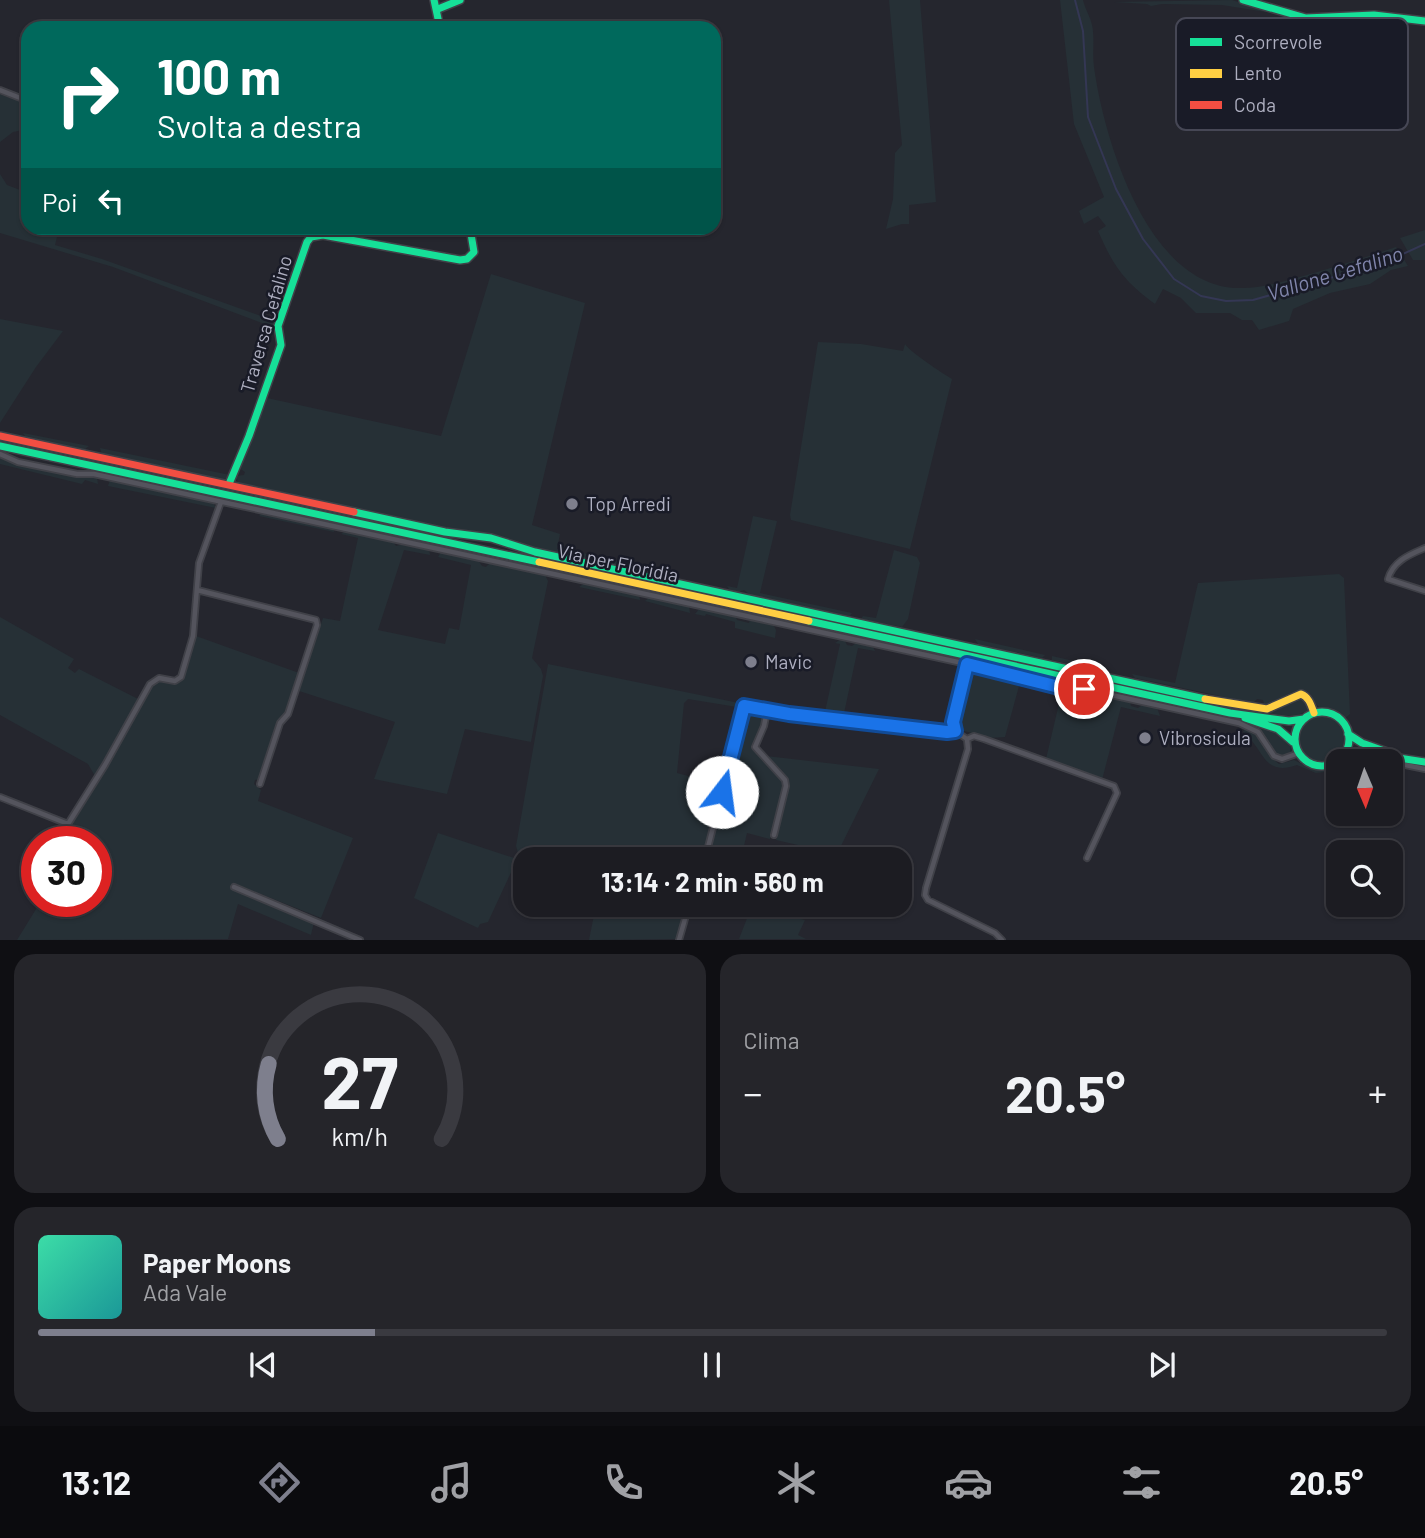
<!DOCTYPE html>
<html lang="it">
<head>
<meta charset="utf-8">
<style>
	:root { --surface:#1c1c22; --page:#25252a; --text:#f1f3f6; --muted:#a0a1a5; --line:#3a3a40; --accent:#7e7f8d }
	body { margin:0; font-family:Barlow,sans-serif; background:var(--page); color:var(--text); height:100vh; display:flex; flex-direction:column; font-size:26px; white-space:nowrap }
	* { box-sizing:border-box; margin:0 }
	p { font-size:23px; color:var(--muted) }
	.icon { flex:none; width:38px; height:38px; fill:none; stroke:currentColor; stroke-width:2; stroke-linecap:round; stroke-linejoin:round }
	.map { position:relative; height:940px; overflow:hidden }
	.panel { display:flex; flex-direction:column; gap:14px; padding:14px; background:#0f0f13; flex:1 }
	.panel>* { flex:none }
	.hud { position:absolute; left:21px; top:21px; width:700px; height:214px; border-radius:21px; box-shadow:0 2px 5px #0004,0 0 0 2px var(--line); background:#00695c; color:#fff; overflow:hidden }
	.needle { width:46px; rotate:178deg }
	.controls { position:absolute; left:1326px; top:749px; display:grid; gap:14px }
	.controls a { display:grid; place-items:center; width:77px; height:77px; border-radius:14px; background:var(--surface); box-shadow:0 2px 5px #0004,0 0 0 2px var(--line); font-size:35px }
	.speed { position:absolute; left:21px; top:826px; display:flex; gap:14px; font-size:35px; font-weight:700; text-align:center }
	.speed>* { display:grid; place-content:center; width:91px; height:91px; border-radius:50%; background:var(--surface); box-shadow:0 2px 5px #0004,0 0 0 2px var(--line); line-height:1 }
	.speed .limit { border:10px solid #d22; background:#fff; color:#111 }
	.pin { position:absolute; display:grid; place-items:center; width:60px; height:60px; color:#fff; margin:-30px; border:4px solid #fff; border-radius:50%; box-shadow:0 2px 7px #0007 }
	.me { position:absolute; width:77px; margin:-38px; rotate:15deg; stroke-linejoin:round; filter:drop-shadow(0 0 5px #0008) }
	.turn { display:flex; align-items:center; gap:24px; height:147px; padding:0 21px; font-size:32px }
	.turn .icon { width:91px; height:91px; stroke-width:2.5 }
	.turn b { display:block; font-size:49px; line-height:60px }
	.then { display:flex; align-items:center; height:66px; padding:0 21px; background:#0003; gap:14px; font-size:26px }
	.big { font-size:52px; font-weight:700; line-height:1.1 }
	.panel .tile { flex:1; display:flex; flex-direction:column; justify-content:center; gap:10px; min-width:0; padding:0 24px; border-radius:21px; background:var(--page) }
	.panel .dial { align-items:center; gap:0 }
	.dial svg { height:182px; overflow:visible; fill:none; stroke:var(--line); stroke-width:7; stroke-linecap:round; text-anchor:middle }
	.dial text { fill:var(--text); stroke:none }
	.song { display:flex; align-items:center; gap:21px }
	.cover { width:84px; height:84px; border-radius:10px; background:linear-gradient(135deg,hsl(160 70% 55%),hsl(180 70% 35%)) }
	.played { height:7px; border-radius:4px; background:linear-gradient(90deg,var(--accent) 25%,var(--line) 25%) }
	.keys { display:flex; justify-content:space-around; direction:ltr }
	.heat { display:flex; justify-content:space-between; align-items:center; font-size:38px; direction:ltr }
	.panel .tiles { flex:1; display:grid; gap:14px; grid-template-columns:1fr 1fr }
	.tile:last-child { grid-column:span 2 }
	.trip { position:absolute; left:513px; top:847px; width:399px; height:70px; border-radius:21px; background:var(--surface); box-shadow:0 2px 5px #0004,0 0 0 2px var(--line); font-weight:700; line-height:70px; text-align:center }
	.menu { display:flex; height:112px; justify-content:space-around; align-items:center; background:#0b0b0e; color:var(--muted) }
	.menu .icon { width:49px; height:49px }
	.menu .selected { color:var(--accent) }
	.menu b { font-size:32px; color:var(--text) }
	.map>svg:first-child { display:block }
	.green { fill:#263036 }
	.lines { fill:none; stroke-linecap:round; stroke-linejoin:round }
	.stream { stroke:#343754; stroke-width:2 }
	.street-casing { stroke:#404148; stroke-width:8 }
	.fast-casing { stroke:#404148; stroke-width:10 }
	.slow-casing { stroke:#404148; stroke-width:10 }
	.jam-casing { stroke:#404148; stroke-width:10 }
	.street { stroke:#54545d; stroke-width:4.5 }
	.fast { stroke:#16e098; stroke-width:7 }
	.slow { stroke:#ffcf43; stroke-width:7 }
	.jam { stroke:#f24e42; stroke-width:7 }
	.route-casing { stroke:#114b97; stroke-width:18 }
	.route { stroke:#1a73e8; stroke-width:12 }
	.poi-dot { fill:#7e7f8d; stroke:#191b27; stroke-width:2.5 }
	.labels { text-anchor:middle; stroke-width:5; stroke-linejoin:round; paint-order:stroke }
	.street-label { font-size:19px; fill:#aeafc0; stroke:#191b27 }
	.poi-label { font-size:19px; fill:#aeafc0; stroke:#191b27; text-anchor:start }
	.water-label { font-size:21px; font-style:italic; fill:#8085ab; stroke:#191b27 }
	.key { fill:#191b27; stroke:#464755; stroke-width:2 }
	.key-label { font-size:19px; fill:#aeafc0 }
</style>
</head>
<body>
<div class="map">
<svg width="1425" height="940" viewBox="0 0 1425 940">
	<rect width="100%" height="100%" fill="#25262e"/>
	<path class="green" d="M889,0H920L936,202L909,205V224H902L886,229L893,199L895,153L902,145Z
		M1060,0H1083C1085,9 1090,16 1092,25C1095,38 1092,53 1094,67C1104,140 1149,291 1242,288C1262,288 1281,282 1300,277C1332,268 1364,258 1396,247L1408,266L1391,270L1370,284L1330,293L1293,309L1289,321L1259,330L1252,320H1242L1230,313H1196L1181,298L1163,289L1155,304C1123,280 1114,267 1098,231L1106,226L1098,216L1084,224L1079,211L1104,197L1074,124Z
		M1232,0L1272,13L1222,5L1162,4L1151,6L1147,4L1114,2Z
		M0,94L28,105V129L13,132L0,142Z
		M0,174L7,185L28,193V228H42L58,233L55,245L102,259L275,321V328L113,267L0,233Z
		M1425,230V260H1413L1400,238Z
		M491,274L585,303L532,525L560,534L557,549L564,550L565,556C525,547 486,531 444,529L238,482L236,476L244,475L245,472L239,468L267,398L441,436Z
		M0,319L63,331L36,367L0,423Z
		M818,342L861,344L903,351L905,344C910,352 942,373 952,379L910,549L791,520L790,515Z
		M23,433L89,446L84,450L26,438Z
		M100,448L230,475L224,480L102,454Z
		M0,457L15,463L75,476L97,477L98,484L85,480L82,484L0,464Z
		M110,480L213,502L216,508L108,486Z
		M262,513L333,528L334,532L259,516Z
		M753,516L777,521L760,593L852,613L850,616L752,596L744,590L738,592L729,589L727,586L737,588Z
		M346,531L393,542L396,546L404,544L429,549L430,555L404,550L378,630L445,644L449,628L459,630L471,565L438,557L441,552L478,560L482,566L486,567L490,563L545,575L548,581L532,658L541,669L543,676L531,742L465,729L447,794L374,779L395,722L299,691L323,618L340,621L358,538L341,534Z
		M894,550L917,557L920,563L908,619L902,627L861,619L863,616L876,618Z
		M578,552L622,562L618,567L579,558Z
		M1339,574L1344,578L1350,714L1344,719L1333,709L1319,707C1314,703 1314,697 1309,693C1296,683 1278,704 1265,707L1263,700L1257,699L1253,703L1135,678L1132,674L1175,683L1198,583Z
		M585,583L639,595L640,600L579,587Z
		M650,597L689,606L690,613L645,601Z
		M700,608L736,616L737,620L749,623L750,619L773,624L776,630L775,638L735,628V622L706,614L705,616L695,614Z
		M0,617L74,659L68,668L75,673L79,669L140,700L95,776L88,764L0,715Z
		M196,636L299,673L260,779L255,780L254,784L261,790L258,801L353,838L321,918L233,883L231,887L314,922L311,935L238,904L228,939L17,940L41,901H96V842H76L81,833L69,828L71,823L129,728L154,682C164,678 173,685 183,679Z
		M975,639L1045,655L1042,658L978,644Z
		M840,640L845,641L847,645L852,646L856,643L873,647L875,651L858,648L843,718L824,716L840,644L835,643Z
		M1052,656L1100,667L1097,670L1052,660Z
		M548,664L739,703L737,707L688,699L684,703L677,773L722,785L703,859H527L519,856L516,846Z
		M974,668L1065,692H1085V696L1097,698L1099,696L1130,702L1131,706L1138,708L1142,705L1157,708L1160,716L1121,707L1102,780L1046,759L1061,695L1019,686L1005,737L990,738L957,729L955,723L965,677Z
		M1295,698L1306,699L1309,706L1307,711C1294,718 1283,715 1268,713L1277,710Z
		M744,708L766,712L763,725L753,747L771,770L781,776L783,787L770,839L747,833L741,859H706Z
		M1298 739a23 23 0 1 1 46 0a23 23 0 1 1-46 0Z
		M1256,726L1283,735L1291,743L1290,752L1285,756L1276,754Z
		M1245,728C1262,734 1265,754 1279,764L1294,760L1310,768H1332L1333,771L1316,773L1297,765C1262,777 1265,749 1243,732Z
		M766,756L879,769L837,854L776,840L788,781C783,771 772,765 766,756Z
		M438,833L514,858V866L488,922L480,924L478,928L414,898Z
		M596,905H688L677,939L589,940Z
		M751,908L805,920L798,935L806,939H739Z"/>
	<g class="lines">
		<path class="stream" d="M1075,0L1083,31L1088,117L1116,189L1143,239L1174,279L1201,296L1226,301L1253,300L1383,263L1425,244"/>
		<defs>
			<path id="street" d="M0,90L28,101
				M309,228L311,237
				M0,454L18,462L77,474H94L967,664C1006,673 1044,689 1084,689L1239,723L1258,732L1274,756L1282,759L1299,753
				M1425,548C1409,555 1393,561 1388,579L1425,591
				M197,590L316,620L317,625L288,714L280,723L260,784
				M967,664L953,727L955,731L967,739L968,749L926,888L925,895L928,900L995,933L1002,940
				M767,711L764,726L755,747L785,780L786,786L774,835
				M967,739L974,736L984,739L1114,786L1117,793L1087,858
				M1350,761H1383
				M1391,762L1425,769
				M1338,768H1339
				M0,797L68,824L105,765L150,684L159,678L175,681L181,677L193,636L199,563L221,502
				M705,859L744,706L789,714L947,732L955,731
				M234,887L360,940
				M679,940L689,905"/>
			<path id="fast" d="M434,0L440,28
				M1243,0L1306,18L1374,15L1425,21
				M438,9L460,0
				M0,446L539,562
				M229,484L249,436L281,345L278,326L307,242L311,237L323,235L460,260L467,259L474,252L470,228
				M354,512L445,532L491,538L535,552L1205,699
				M809,621L1230,713L1289,721L1304,719
				M1295 739a27 27 0 1 1 54 0a27 27 0 1 1-54 0Z
				M1245,718L1278,729L1293,742
				M1348,734L1362,743L1390,753
				M1343,756L1379,755L1425,762"/>
			<path id="slow" d="M539,562L809,621
				M1205,699L1267,709L1301,694C1309,697 1311,705 1314,713"/>
			<path id="jam" d="M0,436L354,512"/>
		</defs>
		<use href="#street" class="street-casing"/>
		<use href="#fast" class="fast-casing"/>
		<use href="#slow" class="slow-casing"/>
		<use href="#jam" class="jam-casing"/>
		<use href="#street" class="street"/>
		<use href="#fast" class="fast"/>
		<use href="#slow" class="slow"/>
		<use href="#jam" class="jam"/>
	</g>
	<g class="lines">
		<defs>
			<path id="route" d="M722,792L744,706L789,714L947,732L955,731L953,722L967,664L1067,689H1084"/>
		</defs>
		<use href="#route" class="route-casing"/>
		<use href="#route" class="route"/>
	</g>
	<g class="poi-dot">
		<circle cx="572" cy="504" r="7"/>
		<circle cx="751" cy="662" r="7"/>
		<circle cx="1145" cy="738" r="7"/>
	</g>
	<g class="labels">
		<g class="street-label">
			<text transform="translate(266 324) rotate(-74)" y="7">Traversa Cefalino</text>
			<text transform="translate(618 563) rotate(12)" y="7">Via per Floridia</text>
		</g>
		<g class="poi-label">
			<text x="586" y="511">Top Arredi</text>
			<text x="765" y="669">Mavic</text>
			<text x="1159" y="745">Vibrosicula</text>
		</g>
		<g class="water-label">
			<text transform="translate(1335 274) rotate(-17)" y="7">Vallone Cefalino</text>
		</g>
	</g>
	<rect x="1176" y="18" width="232" height="112" rx="10" class="key"/>
	<rect x="1190" y="38" width="32" height="8" fill="#16e098"/>
	<rect x="1190" y="69" width="32" height="9" fill="#ffcf43"/>
	<rect x="1190" y="101" width="32" height="8" fill="#f24e42"/>
	<g class="key-label">
		<text x="1234" y="49">Scorrevole</text>
		<text x="1234" y="80">Lento</text>
		<text x="1234" y="112">Coda</text>
	</g>
</svg>
<div class="controls">
<a><svg class="needle" viewBox="-14 -14 28 28"><path d="M0-13l5 13h-10z" fill="#e53935"/><path d="M0 13l5-13h-10z" fill="#a0a1a5"/></svg></a>
<a><svg class="icon" aria-label="search" viewBox="0 0 24 24"><circle cx="10" cy="10" r="6"/><path d="M15 15l6 6"/></svg></a>
</div>
<div class="speed"><div class="limit">30</div></div>
<div class="pin" style="left:1084px;top:689px;background:#d93025"><svg class="icon" aria-label="arrive" viewBox="0 0 24 24"><path d="M6 21V4h12l-3 4 3 4H6"/></svg></div>
<svg class="me" style="left:722px;top:792px" viewBox="-20 -20 40 40"><circle r="19" fill="#fff"/><path d="M0-13L10 11 0 6-10 11z" fill="#1a73e8"/></svg>
<div class="trip">13:14 · 2 min · 560 m</div>
<div class="hud">
<div class="turn"><svg class="icon" aria-label="right" viewBox="0 0 24 24"><path d="M7 20v-9h11M14 6l5 5-5 5"/></svg><div><b>100 m</b>Svolta a destra</div></div>
<div class="then">Poi<svg class="icon" aria-label="left" viewBox="0 0 24 24"><path d="M17 20v-9H6M10 6l-5 5 5 5"/></svg></div>
</div>
</div>
<section class="panel">
<div class="tiles">
<div class="tile dial"><svg viewBox="0 0 100 80">
<path d="M14 69A42 42 0 1 1 86 69"/>
<path d="M14 69A42 42 0 0 1 10 36" stroke="#7e7f8d"/>
<text x="50" y="56" font-size="32" font-weight="700">27</text>
<text x="50" y="72" font-size="11">km/h</text>
</svg></div>
<div class="tile"><p>Clima</p>
<div class="heat"><a>−</a><b class="big">20.5°</b><a>+</a></div>
</div>
<div class="tile">
<div class="song"><i class="cover"></i><div><b>Paper Moons</b><p>Ada Vale</p></div></div>
<div class="played"></div>
<div class="keys"><svg class="icon" aria-label="previous" viewBox="0 0 24 24"><path d="M18 5L8 12l10 7zM5 5v14"/></svg><svg class="icon" aria-label="pause" viewBox="0 0 24 24"><path d="M8 5v14M16 5v14"/></svg><svg class="icon" aria-label="next" viewBox="0 0 24 24"><path d="M6 5l10 7-10 7zM19 5v14"/></svg></div>
</div>
</div>
</section>
<nav class="menu">
<b>13:12</b>
<svg class="icon selected" aria-label="directions" viewBox="0 0 24 24"><path d="M12 3l9 9-9 9-9-9zM9 14v-3h6M13 9l2 2-2 2"/></svg>
<svg class="icon" aria-label="music" viewBox="0 0 24 24"><path d="M9 18V5l10-2v13"/><circle cx="6" cy="18" r="3"/><circle cx="16" cy="16" r="3"/></svg>
<svg class="icon" aria-label="phone" viewBox="0 0 24 24"><path d="M5 4h4l2 5-3 2q2 4 5 5l2-3 5 2v4C11 20 4 13 5 4z"/></svg>
<svg class="icon" aria-label="climate" viewBox="0 0 24 24"><path d="M12 3v18M4 7l16 10M4 17L20 7"/></svg>
<svg class="icon" aria-label="car" viewBox="0 0 24 24"><path d="M5 17H2v-5l4-1 3-4h7l3 4 3 1v5h-3M9 17h6M6 11h13"/><circle cx="7" cy="17" r="2"/><circle cx="17" cy="17" r="2"/></svg>
<svg class="icon" aria-label="filters" viewBox="0 0 24 24"><path d="M4 7h16M4 17h16"/><circle cx="9" cy="7" r="2"/><circle cx="15" cy="17" r="2"/></svg>
<b>20.5°</b>
</nav>
</body>
</html>
